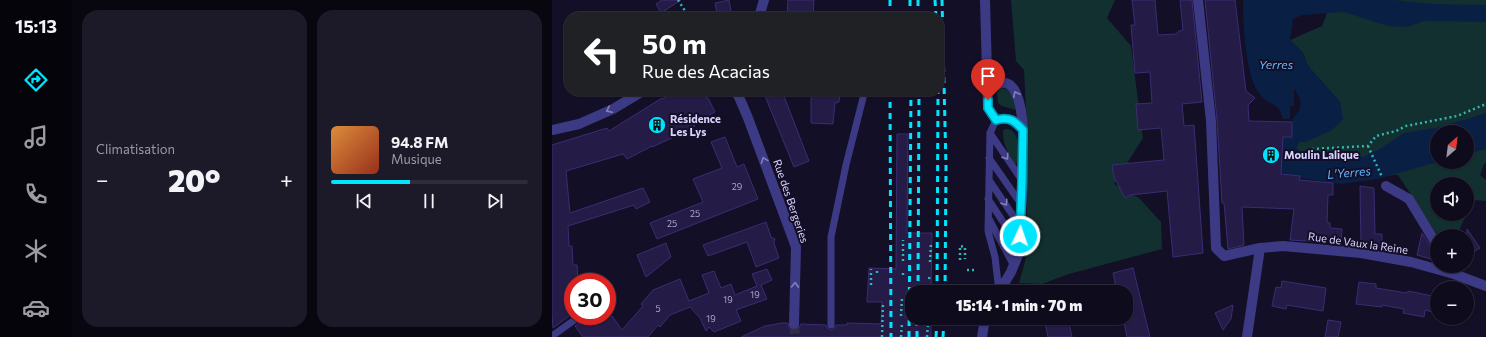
<!DOCTYPE html>
<html lang="fr">
<head>
<meta charset="utf-8">
<style>
	:root { --surface:#0e0b1c; --page:#1c1929; --text:#f1f3f6; --muted:#9b9ba3; --line:#2e2b3b; --accent:#00e5ff }
	body { margin:0; font-family:Commissioner,sans-serif; background:var(--page); color:var(--text); height:100vh; display:flex; flex-direction:column; font-size:15px; white-space:nowrap }
	* { box-sizing:border-box; margin:0 }
	p { font-size:13px; color:var(--muted) }
	.icon { flex:none; width:22px; height:22px; fill:none; stroke:currentColor; stroke-width:2; stroke-linecap:round; stroke-linejoin:round }
	.map { position:relative; flex:1; overflow:hidden }
	.panel { display:flex; flex-direction:column; gap:10px; padding:10px; background:#08060f; width:480px }
	.panel>* { flex:none }
	.top-card { position:absolute; left:12px; top:12px; width:380px; height:84px; border-radius:16px; box-shadow:0 1px 3px #0004,0 0 0 1px var(--line); background:#202124; color:#fff; overflow:hidden }
	.needle { width:26px; rotate:28deg }
	.buttons { position:absolute; left:878px; top:125px; display:grid; gap:8px }
	.buttons a { display:grid; place-items:center; width:44px; height:44px; border-radius:50%; background:var(--surface); box-shadow:0 1px 3px #0004,0 0 0 1px var(--line); font-size:20px }
	.speed { position:absolute; left:12px; top:273px; display:flex; gap:8px; font-size:20px; font-weight:700; text-align:center }
	.speed>* { display:grid; place-content:center; width:52px; height:52px; border-radius:50%; background:var(--surface); box-shadow:0 1px 3px #0004,0 0 0 1px var(--line); line-height:1 }
	.speed .limit { border:6px solid #d22; background:#fff; color:#111 }
	.pin { position:absolute; display:grid; place-items:center; width:34px; height:34px; color:#fff; margin:-41px -17px; border-radius:50% 50% 50% 0; rotate:-45deg; box-shadow:0 0 4px #0007 }
	.pin .icon { rotate:45deg }
	.me { position:absolute; width:44px; margin:-22px; rotate:3deg; stroke-linejoin:round; filter:drop-shadow(0 0 3px #0008) }
	.turn { display:flex; align-items:center; gap:14px; height:84px; padding:0 12px; font-size:18px }
	.turn .icon { width:52px; height:52px; stroke-width:2.5 }
	.turn b { display:block; font-size:28px; line-height:34px }
	.big { font-size:30px; font-weight:800; line-height:1.1 }
	.panel .widget { flex:1; display:flex; flex-direction:column; justify-content:center; gap:6px; min-width:0; padding:0 14px; border-radius:16px; background:var(--page) }
	.song { display:flex; align-items:center; gap:12px }
	.cover { width:48px; height:48px; border-radius:6px; background:linear-gradient(135deg,hsl(30 70% 55%),hsl(10 70% 35%)) }
	.played { height:4px; border-radius:2px; background:linear-gradient(90deg,var(--accent) 40%,var(--line) 40%) }
	.keys { display:flex; justify-content:space-around; direction:ltr }
	.heat { display:flex; justify-content:space-between; align-items:center; font-size:22px; direction:ltr }
	.panel .tiles { flex:1; display:grid; gap:10px; grid-template-columns:repeat(2,1fr) }
	.trip { position:absolute; left:353px; top:285px; width:228px; height:40px; border-radius:16px; background:var(--surface); box-shadow:0 1px 3px #0004,0 0 0 1px var(--line); font-weight:800; line-height:40px; text-align:center }
	main { display:flex; flex:1; min-height:0 }
	.dock { display:flex; flex-direction:column; width:72px; justify-content:space-around; align-items:center; background:#06040b; color:var(--muted) }
	.dock .icon { width:28px; height:28px }
	.dock .on { color:var(--accent) }
	.dock b { font-size:18px; color:var(--text) }
	.map>svg:first-child { display:block }
	.green { fill:#12302f }
	.water { fill:#0a1f44 }
	.building { fill:#241b47; stroke:#3b2d73 }
	.lines { fill:none; stroke-linecap:round; stroke-linejoin:round }
	.street-tunnel { stroke:#312d47; stroke-width:10; stroke-dasharray:10 5; stroke-linecap:butt }
	.path { stroke:#2fb8b0; stroke-width:2.5; stroke-dasharray:2 3; stroke-linecap:butt }
	.lane { stroke:#3d3a85; stroke-width:7 }
	.street { stroke:#3d3a85; stroke-width:10 }
	.rail { stroke:#00e5ff; stroke-width:3; stroke-dasharray:6 5; stroke-linecap:butt }
	.oneway { stroke:#837fbc }
	.route-casing { stroke:#0095a6; stroke-width:10 }
	.route { stroke:#00e5ff; stroke-width:7 }
	.labels { text-anchor:middle; stroke-width:4; stroke-linejoin:round; paint-order:stroke }
	.number-label { font-size:9px; fill:#aca6d1 }
	.poi-label { font-size:11px; font-weight:bold; fill:#d9d4ff; stroke:#130f26; text-anchor:start }
	.street-label { font-size:11px; fill:#d9d4ff; stroke:#130f26 }
	.water-label { font-size:12px; font-style:italic; fill:#62b6ff; stroke:#130f26 }
</style>
</head>
<body>
<main>
<nav class="dock">
<b>15:13</b>
<svg class="icon on" aria-label="directions" viewBox="0 0 24 24"><path d="M12 3l9 9-9 9-9-9zM9 14v-3h6M13 9l2 2-2 2"/></svg>
<svg class="icon" aria-label="music" viewBox="0 0 24 24"><path d="M9 18V5l10-2v13"/><circle cx="6" cy="18" r="3"/><circle cx="16" cy="16" r="3"/></svg>
<svg class="icon" aria-label="phone" viewBox="0 0 24 24"><path d="M5 4h4l2 5-3 2q2 4 5 5l2-3 5 2v4C11 20 4 13 5 4z"/></svg>
<svg class="icon" aria-label="climate" viewBox="0 0 24 24"><path d="M12 3v18M4 7l16 10M4 17L20 7"/></svg>
<svg class="icon" aria-label="car" viewBox="0 0 24 24"><path d="M5 17H2v-5l4-1 3-4h7l3 4 3 1v5h-3M9 17h6M6 11h13"/><circle cx="7" cy="17" r="2"/><circle cx="17" cy="17" r="2"/></svg>
</nav>
<section class="panel">
<div class="tiles">
<div class="widget"><p>Climatisation</p>
<div class="heat"><a>−</a><b class="big">20°</b><a>+</a></div>
</div>
<div class="widget">
<div class="song"><i class="cover"></i><div><b>94.8 FM</b><p>Musique</p></div></div>
<div class="played"></div>
<div class="keys"><svg class="icon" aria-label="previous" viewBox="0 0 24 24"><path d="M18 5L8 12l10 7zM5 5v14"/></svg><svg class="icon" aria-label="pause" viewBox="0 0 24 24"><path d="M8 5v14M16 5v14"/></svg><svg class="icon" aria-label="next" viewBox="0 0 24 24"><path d="M6 5l10 7-10 7zM19 5v14"/></svg></div>
</div>
</div>
</section>
<div class="map">
<svg width="934" height="337" viewBox="0 0 934 337">
	<rect width="100%" height="100%" fill="#130f26"/>
	<path class="green" d="M459,0H563L555,18L579,46L591,138L562,184L587,198L609,222L610,249L517,274L490,284L467,283L475,254V128L472,70L464,61Z
		M780,0H934V113L885,132V162H915V140L934,135V163L932,164L928,175L934,180V201L921,200L915,213V184H885V214H915L904,236H886L846,175L798,177L769,156H758L749,153L744,148L747,142L756,141L788,102L761,72L755,64L751,53L738,40L770,26Z
		M448,88L454,89L460,94L464,110L450,106L446,103L445,93Z
		M453,129C469,128 468,155 464,165C457,158 450,141 451,131Z"/>
	<path class="water" d="M691,0H841L881,4L934,5V22L872,21L855,27L836,26L792,12L750,15L741,19L738,40L751,53L755,64L761,72L788,102L791,119L780,130L756,141L747,142L744,148L749,153L758,156L789,154L811,157L826,150L852,133L883,128L919,118L934,113V149L915,154V132H885V162L826,179L789,184L748,178V176L729,173L731,137H740V120C750,109 752,101 742,89V106H738V119H731C730,116 729,111 726,108C721,103 713,101 709,96C693,78 691,23 691,0Z"/>
	<path class="building" d="M110,0H129L109,13L104,4Z
		M177,0L180,17H166L163,3Z
		M236,0H262L261,17H235Z
		M580,0H603L606,35L624,34L627,31L631,30L628,0H640L650,102L630,104L632,126L642,125L651,253L621,257L615,191L578,195L573,198L562,177L560,165L612,160L609,128L586,130L584,104L600,103L598,72L583,73L579,25H583Z
		M653,0H683L694,91L703,98L696,105L697,121L740,122V137H731L729,174L748,176L747,180L781,183V195H776L775,222L778,223V228L790,229L789,243L738,240L742,209L690,207L692,245L676,249L672,203H670L665,120Z
		M132,91H150L154,98H156L163,112L141,123L143,126L132,131L133,132L100,147V146L75,159L71,154L14,171L18,213L91,188L98,202L84,209L82,205L16,226L17,246H20L21,265H25L26,282H21V313L1,328L0,314V145L55,128L57,131L110,98V99L120,93L121,96Z
		M211,91H230L257,161L242,167Z
		M259,91H288L287,102L283,103L281,124L259,123Z
		M345,134H356L355,233H380L379,292H354L353,318H379V337H189L213,326L230,323H236L237,327L242,330L247,328L249,324L274,325L275,328L279,330L282,329L284,325H295V323L329,324L330,302H315L317,268L344,269Z
		M173,137L185,167L192,164L206,199L105,239L98,223L151,202L141,179L170,168L159,142Z
		M808,186L822,188L823,234H830V250L809,247Z
		M214,222L219,237L223,239L222,243L227,258L204,267L195,242L156,256L151,245Z
		M915,229L928,248L915,256Z
		M870,233L881,250L879,259L865,255Z
		M114,243L119,257L94,277L85,255Z
		M581,268L598,337H575L571,318H574V292H565L561,273Z
		M215,269L220,280L209,285L215,299L184,310L189,321L162,332L157,327L154,331L148,318L138,307L118,315L108,327L106,325L96,337H31L23,326L37,316H60L70,330L91,306L89,304L101,290L128,279L137,301L157,293L150,275L162,271L169,288L179,284L183,295L205,286L200,274Z
		M730,281L774,288L771,311L735,305L734,309L720,306L724,287L729,288Z
		M807,282L824,284V288L855,293L856,291L885,297V313L873,310L872,317L851,313L852,309L830,305V307L804,304Z
		M681,305L679,319L671,330L663,313Z
		M492,318H516L520,337H496Z
		M776,320L789,322L786,337H773Z"/>
	<g class="lines">
		<path class="street-tunnel" d="M242,324L243,337"/>
		<path class="path" d="M126,0L137,17
			M816,146L830,177
			M760,149L816,146L824,136L844,131L854,126L905,116L934,104
			M408,260V246L413,247V259
			M351,261V240
			M378,262L379,242
			M415,270H424
			M325,273V269
			M351,275V273
			M377,279L378,275
			M319,285V269
			M349,316L350,298
			M330,337L331,302
			M349,337L350,323
			M375,337L376,324"/>
		<path class="lane" d="M444,120L438,133L436,231L443,257L447,292
			M438,133L471,182
			M437,158L469,204
			M437,180L468,226
			M436,199L467,246
			M437,219L462,266
			M55,296L60,292
			M279,325V237L294,165L311,98
			M0,336L28,316"/>
		<path class="street" d="M433,0L436,108L444,120C457,116 463,121 471,130V182L466,255L459,272L447,292
			M646,0L659,121L664,248L672,256L708,248L731,246L809,253L859,262L902,274L934,286
			M207,17L212,0
			M183,91L187,97L196,118L244,247L242,324
			M435,91C465,64 470,110 471,130
			M0,130L27,124L61,109L91,91
			M834,186L857,199L885,245
			M430,337L433,318
			M695,337L708,248"/>
		<path class="rail" d="M338,0V17
			M358,0V17
			M366,0V17
			M383,0L384,17
			M390,0L394,167L393,292
			M338,91L339,337
			M366,292L367,91
			M385,292L386,91
			M357,337L359,91
			M365,337V318
			M384,337L385,318
			M391,337L392,318"/>
	</g>
	<defs><path id="oneway-chevron" d="M-2-3.5L2.5 0L-2 3.5" fill="none" stroke-width="1.6" stroke-linecap="round" stroke-linejoin="round"/></defs>
	<g class="oneway">
		<use href="#oneway-chevron" transform="translate(464 94) rotate(-115)"/>
		<use href="#oneway-chevron" transform="translate(57 110) rotate(154)"/>
		<use href="#oneway-chevron" transform="translate(454 157) rotate(56)"/>
		<use href="#oneway-chevron" transform="translate(212 160) rotate(-111)"/>
		<use href="#oneway-chevron" transform="translate(453 203) rotate(56)"/>
		<use href="#oneway-chevron" transform="translate(243 285) rotate(-89)"/>
	</g>
	<g class="lines">
		<defs>
			<path id="route" d="M436,100V108L444,120C457,116 463,121 471,130L470,182L468,236"/>
		</defs>
		<use href="#route" class="route-casing"/>
		<use href="#route" class="route"/>
	</g>
	<defs>
		<symbol id="building-disc" viewBox="-11 -11 22 22"><circle r="9.5" fill="#00e5ff" stroke="#130f26"/><path d="M-4-6H4V6H1V3H-1V6H-4ZM-2.5-4.3h1.7v1.8h-1.7ZM.8-4.3h1.7v1.8H.8ZM-2.5-1h1.7V.8h-1.7ZM.8-1h1.7V.8H.8Z" fill="#111"/></symbol>
	</defs>
	<g fill-rule="evenodd">
		<use href="#building-disc" x="95" y="115" width="20" height="20"/>
		<use href="#building-disc" x="709" y="145" width="20" height="20"/>
	</g>
	<g class="labels">
		<g class="number-label">
			<text x="185" y="190">29</text>
			<text x="143" y="217">25</text>
			<text x="120" y="227">25</text>
			<text x="203" y="298">19</text>
			<text x="176" y="303">19</text>
			<text x="106" y="312">5</text>
			<text x="159" y="322">19</text>
		</g>
		<g class="poi-label">
			<text x="118" y="123">Résidence<tspan x="118" dy="13">Les Lys</tspan></text>
			<text x="732" y="159">Moulin Lalique</text>
		</g>
		<g class="street-label">
			<text transform="translate(239 201) rotate(71)" y="4">Rue des Bergeries</text>
			<text transform="translate(806 243) rotate(8)" y="4">Rue de Vaux la Reine</text>
		</g>
		<g class="water-label">
			<text x="724" y="69">Yerres</text>
			<text transform="translate(797 173) rotate(-5)" y="4">L'Yerres</text>
		</g>
	</g>
</svg>
<div class="buttons">
<a><svg class="needle" viewBox="-14 -14 28 28"><path d="M0-13l5 13h-10z" fill="#e53935"/><path d="M0 13l5-13h-10z" fill="#9b9ba3"/></svg></a>
<a><svg class="icon" aria-label="sound" viewBox="0 0 24 24"><path d="M4 9h4l5-4v14l-5-4H4zM17 9q2 3 0 6"/></svg></a>
<a>+</a>
<a>−</a>
</div>
<div class="speed"><div class="limit">30</div></div>
<div class="pin" style="left:436px;top:100px;background:#d93025"><svg class="icon" aria-label="arrive" viewBox="0 0 24 24"><path d="M6 21V4h12l-3 4 3 4H6"/></svg></div>
<svg class="me" style="left:468px;top:236px" viewBox="-20 -20 40 40"><circle r="17" fill="#00e5ff" stroke="#fff" stroke-width="3"/><path d="M0-11L8 9 0 5-8 9z" fill="#fff"/></svg>
<div class="trip">15:14 · 1 min · 70 m</div>
<div class="top-card">
<div class="turn"><svg class="icon" aria-label="left" viewBox="0 0 24 24"><path d="M17 20v-9H6M10 6l-5 5 5 5"/></svg><div><b>50 m</b>Rue des Acacias</div></div>
</div>
</div>
</main>
</body>
</html>
